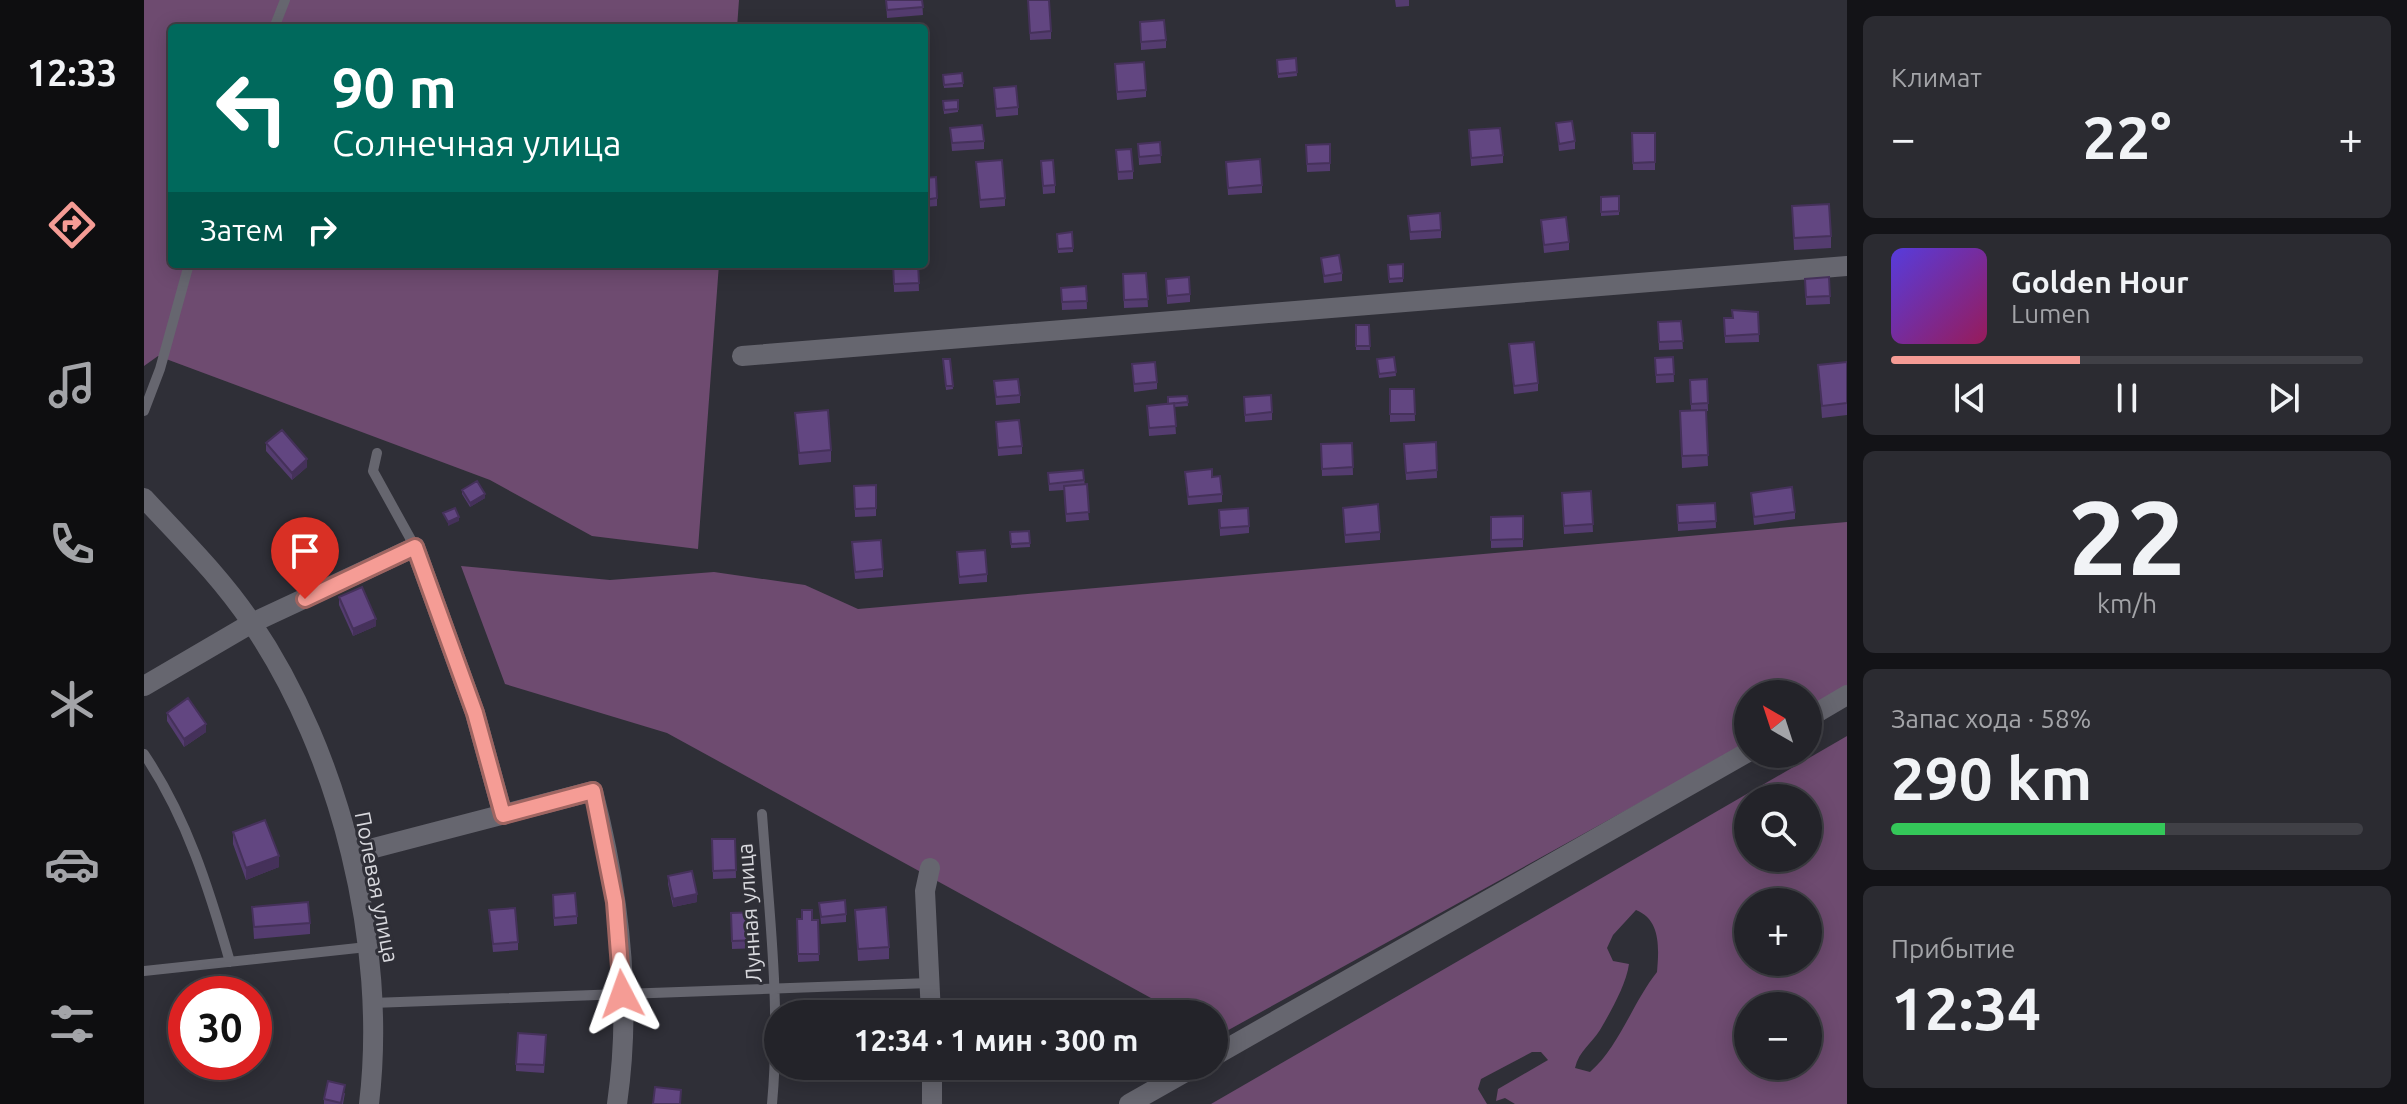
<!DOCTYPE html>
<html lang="ru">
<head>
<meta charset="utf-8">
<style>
	:root { --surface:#232329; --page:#2b2b31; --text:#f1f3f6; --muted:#a3a4a8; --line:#404046; --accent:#f59c95 }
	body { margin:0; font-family:Ubuntu,sans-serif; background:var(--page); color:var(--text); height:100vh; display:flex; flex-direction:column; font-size:30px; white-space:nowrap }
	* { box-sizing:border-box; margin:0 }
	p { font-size:26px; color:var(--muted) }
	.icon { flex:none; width:44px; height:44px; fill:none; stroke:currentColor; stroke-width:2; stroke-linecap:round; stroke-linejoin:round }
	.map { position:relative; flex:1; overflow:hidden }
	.panel { display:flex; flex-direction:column; gap:16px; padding:16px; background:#131317; width:560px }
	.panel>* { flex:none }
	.guide { position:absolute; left:24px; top:24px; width:760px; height:244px; border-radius:8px; box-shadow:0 4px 20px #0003,0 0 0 2px var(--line); background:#00695c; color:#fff; overflow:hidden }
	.needle { width:52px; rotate:321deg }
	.tools { position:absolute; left:1590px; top:680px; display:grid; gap:16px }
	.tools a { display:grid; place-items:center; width:88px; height:88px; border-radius:50%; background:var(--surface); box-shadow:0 4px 20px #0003,0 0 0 2px var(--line); font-size:40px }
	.speed { position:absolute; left:24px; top:976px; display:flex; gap:16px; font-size:40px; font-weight:700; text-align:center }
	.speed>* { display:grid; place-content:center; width:104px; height:104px; border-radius:50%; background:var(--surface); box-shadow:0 4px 20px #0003,0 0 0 2px var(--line); line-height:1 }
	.speed .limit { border:12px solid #d22; background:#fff; color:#111 }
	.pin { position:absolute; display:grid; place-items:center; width:68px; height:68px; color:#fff; margin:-82px -34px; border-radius:50% 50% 50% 0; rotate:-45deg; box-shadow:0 0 8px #0007 }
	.pin .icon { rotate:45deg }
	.me { position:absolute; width:88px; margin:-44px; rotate:356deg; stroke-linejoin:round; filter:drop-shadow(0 0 6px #0008) }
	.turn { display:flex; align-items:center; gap:28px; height:168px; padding:0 32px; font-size:36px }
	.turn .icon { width:104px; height:104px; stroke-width:2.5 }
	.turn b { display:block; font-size:56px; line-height:68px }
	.then { display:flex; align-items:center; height:76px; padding:0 32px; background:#0003; gap:16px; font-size:30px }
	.big { font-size:60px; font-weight:700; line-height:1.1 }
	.panel .tile { flex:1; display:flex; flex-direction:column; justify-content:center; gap:12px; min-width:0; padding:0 28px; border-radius:12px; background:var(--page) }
	.panel .dial { align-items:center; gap:0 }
	.dial b { font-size:104px; line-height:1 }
	.song { display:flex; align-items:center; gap:24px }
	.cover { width:96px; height:96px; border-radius:12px; background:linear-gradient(135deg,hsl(250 70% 55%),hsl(330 70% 35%)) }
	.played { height:8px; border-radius:4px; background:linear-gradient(90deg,var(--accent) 40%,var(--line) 40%) }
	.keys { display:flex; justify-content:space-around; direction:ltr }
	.heat { display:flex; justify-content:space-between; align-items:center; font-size:44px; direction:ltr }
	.charge { height:12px; border-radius:6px; background:linear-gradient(90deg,#34c759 58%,var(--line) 0) }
	.trip { position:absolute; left:620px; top:1000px; width:464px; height:80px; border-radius:40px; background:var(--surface); box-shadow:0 4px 20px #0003,0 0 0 2px var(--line); font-weight:700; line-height:80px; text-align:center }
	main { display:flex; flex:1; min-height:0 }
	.tab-bar { display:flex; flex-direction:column; width:144px; justify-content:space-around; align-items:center; background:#0e0e10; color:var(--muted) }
	.tab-bar .icon { width:56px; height:56px }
	.tab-bar .selected { color:var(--accent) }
	.tab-bar b { font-size:36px; color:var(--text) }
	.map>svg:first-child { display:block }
	.green { fill:#6e4b70; fill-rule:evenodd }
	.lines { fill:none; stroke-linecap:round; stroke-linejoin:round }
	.lane { stroke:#66666f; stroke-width:10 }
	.street { stroke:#66666f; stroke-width:20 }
	.wall { fill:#543c6f }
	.shaded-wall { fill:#45315a }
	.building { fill:#624681; stroke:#45315a; stroke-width:2 }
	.route-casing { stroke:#9f6561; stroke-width:20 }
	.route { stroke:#f59c95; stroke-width:14 }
	.labels { text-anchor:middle; stroke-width:6; stroke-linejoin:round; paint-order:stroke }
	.street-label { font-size:22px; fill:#d8d8dd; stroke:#2f2f37 }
</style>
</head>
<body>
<main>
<nav class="tab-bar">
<b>12:33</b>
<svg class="icon selected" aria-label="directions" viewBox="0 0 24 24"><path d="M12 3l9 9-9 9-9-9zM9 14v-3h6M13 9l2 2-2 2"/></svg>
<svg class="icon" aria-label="music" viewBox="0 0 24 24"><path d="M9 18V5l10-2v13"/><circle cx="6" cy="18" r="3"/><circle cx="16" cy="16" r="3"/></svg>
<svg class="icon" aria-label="phone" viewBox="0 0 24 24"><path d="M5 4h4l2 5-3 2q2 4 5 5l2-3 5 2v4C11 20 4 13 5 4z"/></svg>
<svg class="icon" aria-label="climate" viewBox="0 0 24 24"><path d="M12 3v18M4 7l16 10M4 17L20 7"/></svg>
<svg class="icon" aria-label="car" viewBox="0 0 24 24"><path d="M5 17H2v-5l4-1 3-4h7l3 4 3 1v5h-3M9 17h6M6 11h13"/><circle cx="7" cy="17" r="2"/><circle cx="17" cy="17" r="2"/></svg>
<svg class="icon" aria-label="filters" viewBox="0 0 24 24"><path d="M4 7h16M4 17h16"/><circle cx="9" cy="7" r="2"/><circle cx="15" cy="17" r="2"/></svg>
</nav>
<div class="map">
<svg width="1703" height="1104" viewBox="0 0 1703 1104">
	<rect width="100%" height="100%" fill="#2f2f37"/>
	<path class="green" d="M0,0H595L593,28H28V264H575L554,549L448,536L346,480L14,356L0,366Z
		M1703,522V689L1664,710V694H1604V743L1070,1038V1014H1027V1009L523,733L361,684L317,566L466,580L570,572L661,585L714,609Z
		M1703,736V1104H1371L1361,1098L1352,1101L1354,1089L1404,1060L1397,1052H1388L1337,1079L1334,1089L1343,1104H1067ZM1664,798V858H1604V798ZM1664,902V962H1604V902ZM1492,910C1517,920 1515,948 1513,972C1489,1002 1475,1047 1446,1072L1431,1068C1435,1051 1447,1044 1456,1030C1467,1011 1482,985 1485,964L1469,961L1463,948L1469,935ZM1664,1006V1066H1604V1006Z"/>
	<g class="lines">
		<path class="lane" d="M130,28L141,0
			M0,411L16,369L45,264
			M233,453L229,471L271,547
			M0,754C43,818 65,889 86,962
			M618,814C625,911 637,1007 628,1104
			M0,971L223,947
			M228,1003L786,983"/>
		<path class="street" d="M598,356L1703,266
			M0,498C37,538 77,577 107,622C197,754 244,946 225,1104
			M0,686L108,623L271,547L331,713L359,815
			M1664,718L1703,695
			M207,854L449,791C475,891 488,1001 473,1104
			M786,868L781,891L787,1014
			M1070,1056L1604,752
			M788,1104V1066
			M985,1104L1052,1066"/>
	</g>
	<path class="wall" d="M742,0H778L779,15L743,18Z
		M884,0L907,31V39L886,40Z
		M1251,0H1265V6L1252,7Z
		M996,22L1022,40V48L997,50Z
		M1152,58L1153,76L1134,78L1133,60Z
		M971,64L1002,90V97L973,100Z
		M780,70L785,87V94L780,95Z
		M818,73L819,87L800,88L799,75Z
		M850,88L874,107V115L852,117Z
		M814,100V112L800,114L799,101Z
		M1412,123L1431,141V149L1415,151Z
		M806,128L840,141V149L808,151Z
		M1325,130L1359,155V163L1327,166Z
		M1488,133H1511V170H1489Z
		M1016,142L1017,163L995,165L994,144Z
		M1186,144V171L1163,172L1162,145Z
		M972,150L989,171V179L974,180Z
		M897,161L911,185V193L899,194Z
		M832,162L861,198V206L836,208Z
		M1082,162L1118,185V193L1084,195Z
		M780,178L793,198V206L780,207Z
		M1475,196V215L1457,216V197Z
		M1648,206L1687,236V248L1650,250Z
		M1264,216L1297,230V238L1266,240Z
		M1397,220L1425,242V250L1400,253Z
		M928,232L929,252L914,253L913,234Z
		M1177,258L1198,273V281L1180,283Z
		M749,264H774L775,291L750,292Z
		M1259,264V282L1245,283L1244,265Z
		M1002,273L1004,307L980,308L979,274Z
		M1685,277L1686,304L1662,305L1661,279Z
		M1022,279L1046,294V302L1023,304Z
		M942,286L943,309L918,310L917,288Z
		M1614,312L1615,342L1581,343L1580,318H1589Z
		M1537,321L1539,349L1515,350L1514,322Z
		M1212,325H1225L1226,350H1212Z
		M1365,344L1394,383V391L1370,394Z
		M1250,357L1252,376L1235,378L1233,359Z
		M1529,357L1530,382L1512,383L1511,358Z
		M799,359H806L809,389L802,390Z
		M1703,362V415L1678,418L1674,365Z
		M988,364L1013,382V389L990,392Z
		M1563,379L1564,411H1562L1564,466L1538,468L1536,411L1547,410L1546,380Z
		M850,381L876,395V403L852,405Z
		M1246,389H1270L1271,421L1246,422Z
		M1043,396L1044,406L1030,407L1032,434L1005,436L1003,406L1024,404Z
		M1100,397L1128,412V420L1101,422Z
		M651,413L687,450V462L655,465Z
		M852,422L878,446V454L854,456Z
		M1292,442L1293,478L1262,480L1260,444Z
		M122,443L163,467L148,480L122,451Z
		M1208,443L1209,475L1178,476L1177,444Z
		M939,470L945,520L922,522L920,490L905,491L904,473Z
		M1041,472L1078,494V502L1044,505Z
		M732,485V516L711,517L710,486Z
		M318,490L341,498L326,507L318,494Z
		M1447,491L1449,532L1420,534L1418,493Z
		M1607,493L1651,512V519L1610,525Z
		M1571,503L1572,528L1534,531L1533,505Z
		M1199,508L1236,532V540L1201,543Z
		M1075,510L1105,526V533L1076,536Z
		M1379,516V547L1347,548V517Z
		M885,531L886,547L867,548L866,532Z
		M708,542L739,569V577L711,579Z
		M813,552L843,574V582L815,584Z
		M195,597L232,626L209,636L195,605Z
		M23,713L62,732L40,747L23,721Z
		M89,832L135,867L102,880L89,844Z
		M568,839H591L592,878L569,879Z
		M524,876L553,902L529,907L524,884Z
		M409,903L433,916V924L410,926Z
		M675,903L702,914V922L677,924Z
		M108,907L166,923V934L110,939Z
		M345,910L374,942V950L349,952Z
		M711,910L745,947V959L714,961Z
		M614,912L615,948L588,949L587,913Z
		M653,919L674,920L675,961L654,962Z
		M402,1043L400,1073L372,1071V1064Z
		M201,1093L199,1104H180V1099Z"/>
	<path class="shaded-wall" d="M163,459V467L148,480V473Z
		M341,494V498L326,507V503Z
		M315,517V521L304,526V522Z
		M232,619V626L209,636V629Z
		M62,724V732L40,747V739Z
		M135,856V867L102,880V868Z
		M553,894V902L529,907V899Z"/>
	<path class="building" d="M742,0H778L779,7L743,10Z
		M884,0H905L907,31L886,33Z
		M1020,20L1022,40L997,42L996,22Z
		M1152,58L1153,72L1134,74L1133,60Z
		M1000,62L1002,90L973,92L971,64Z
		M780,70H784L785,87H780Z
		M818,73L819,83L800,85L799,75Z
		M872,86L874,107L852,109L850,88Z
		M814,100V109L800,110L799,101Z
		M1428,121L1431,141L1415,144L1412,123Z
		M838,125L840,141L808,143L806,128Z
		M1356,128L1359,155L1327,158L1325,130Z
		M1488,133H1511V162L1489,163Z
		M1016,142L1017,155L995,157L994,144Z
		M1186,144V163L1163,164L1162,145Z
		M987,149L989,171L974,172L972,150Z
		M1116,159L1118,185L1084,188L1082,162Z
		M858,160L861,198L836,200L832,162Z
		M909,160L911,185L899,186L897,161Z
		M792,177L793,198L780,200V178Z
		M1475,196V211L1457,212V197Z
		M1685,204L1687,236L1650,238L1648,206Z
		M1296,213L1297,230L1266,232L1264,216Z
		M1422,217L1425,242L1400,245L1397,220Z
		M928,232L929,248L914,249L913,234Z
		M1195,255L1198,273L1180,276L1177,258Z
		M749,264H774L775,283L750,284Z
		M1259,264V278L1245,279L1244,265Z
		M1002,273L1004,299L980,300L979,274Z
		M1045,277L1046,294L1023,296L1022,279Z
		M1685,277L1686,296L1662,297L1661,279Z
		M942,286L943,301L918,302L917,288Z
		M1588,310L1614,312L1615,334L1581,336L1580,318H1589Z
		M1537,321L1539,341L1515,342L1514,322Z
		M1212,325H1225L1226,346H1212Z
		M1390,342L1394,383L1370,386L1365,344Z
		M1250,357L1252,372L1235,374L1233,359Z
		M1529,357L1530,374L1512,375L1511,358Z
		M799,359H806L809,386H802Z
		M1011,362L1013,382L990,384L988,364Z
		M1703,362V403L1678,406L1674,365Z
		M874,379L876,395L852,397L850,381Z
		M1563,379L1564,403L1547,404L1546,380Z
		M1246,389H1270L1271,414H1246Z
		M1127,395L1128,412L1101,415L1100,397Z
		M1043,396L1044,402L1024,404V397Z
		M1030,403L1032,426L1005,428L1003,406Z
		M684,410L687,450L655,453L651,413Z
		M1562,410L1564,455L1538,456L1536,411Z
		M875,420L878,446L854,448L852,422Z
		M138,430L163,459L148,473L122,443Z
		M1292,442L1293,470L1262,473L1260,444Z
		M1208,443L1209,467L1178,469L1177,444Z
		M1068,469V477L1076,476L1078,494L1044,497L1041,472Z
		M939,470L940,480L905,484L904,473Z
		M333,481L341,494L326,503L318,490Z
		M943,484L945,512L922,514L920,486Z
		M732,485V508L711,509L710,486Z
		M1648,487L1651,512L1610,517L1607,493Z
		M1447,491L1449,524L1420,526L1418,493Z
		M1571,503L1572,521L1534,523L1533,505Z
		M1234,504L1236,532L1201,535L1199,508Z
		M311,508L315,517L304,522L299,513Z
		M1104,508L1105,526L1076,528L1075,510Z
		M1379,516V539L1347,540V517Z
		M885,531L886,543L867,544L866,532Z
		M737,540L739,569L711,572L708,542Z
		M841,550L843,574L815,577L813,552Z
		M218,587L232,619L209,629L195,597Z
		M44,698L62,724L40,739L23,713Z
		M121,820L135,856L102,868L89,832Z
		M568,839H591L592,870L569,871Z
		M548,871L553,894L529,899L524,876Z
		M431,893L433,916L410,918L409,895Z
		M701,900L702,914L677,917L675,903Z
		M164,902L166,923L110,927L108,907Z
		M742,907L745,947L714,949L711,910Z
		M371,908L374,942L349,944L345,910Z
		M658,910H668V920H674L675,954H654L653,919H658Z
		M614,912L615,940L588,941L587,913Z
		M374,1033L402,1035L400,1065L372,1064Z
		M184,1081L201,1085L197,1103L180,1099Z
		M511,1087L537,1090L536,1104H509Z"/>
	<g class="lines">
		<defs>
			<path id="route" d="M161,599L271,547L331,713L359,815L449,791L471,902L478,994"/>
		</defs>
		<use href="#route" class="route-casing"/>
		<use href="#route" class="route"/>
	</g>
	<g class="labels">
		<g class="street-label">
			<text transform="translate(233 887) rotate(79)" y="8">Полевая улица</text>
			<text transform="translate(605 913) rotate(-94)" y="8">Лунная улица</text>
		</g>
	</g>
</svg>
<div class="tools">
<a><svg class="needle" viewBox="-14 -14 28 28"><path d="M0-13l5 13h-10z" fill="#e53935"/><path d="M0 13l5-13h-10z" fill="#a3a4a8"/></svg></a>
<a><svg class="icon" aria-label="search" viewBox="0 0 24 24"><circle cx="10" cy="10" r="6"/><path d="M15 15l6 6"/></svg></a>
<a>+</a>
<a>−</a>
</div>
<div class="speed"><div class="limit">30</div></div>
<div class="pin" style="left:161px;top:599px;background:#d93025"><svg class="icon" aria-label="arrive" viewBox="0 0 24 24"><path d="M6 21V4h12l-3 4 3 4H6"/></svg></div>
<svg class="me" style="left:478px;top:994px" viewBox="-20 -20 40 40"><path d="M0-17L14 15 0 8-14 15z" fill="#f59c95" stroke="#fff" stroke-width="4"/></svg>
<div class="trip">12:34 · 1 мин · 300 m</div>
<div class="guide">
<div class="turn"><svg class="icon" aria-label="left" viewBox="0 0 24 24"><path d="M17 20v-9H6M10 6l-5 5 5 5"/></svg><div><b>90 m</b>Солнечная улица</div></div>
<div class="then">Затем<svg class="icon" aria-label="right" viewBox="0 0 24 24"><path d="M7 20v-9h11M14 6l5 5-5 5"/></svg></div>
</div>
</div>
<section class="panel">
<div class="tile"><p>Климат</p>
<div class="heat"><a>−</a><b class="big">22°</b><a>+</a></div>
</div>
<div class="tile">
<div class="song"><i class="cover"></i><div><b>Golden Hour</b><p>Lumen</p></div></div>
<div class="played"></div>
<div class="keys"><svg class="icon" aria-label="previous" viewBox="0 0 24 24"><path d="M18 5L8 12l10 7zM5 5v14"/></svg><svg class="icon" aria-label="pause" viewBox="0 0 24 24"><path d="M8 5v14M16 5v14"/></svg><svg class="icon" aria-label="next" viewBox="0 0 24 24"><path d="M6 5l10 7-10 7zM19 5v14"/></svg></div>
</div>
<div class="tile dial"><b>22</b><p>km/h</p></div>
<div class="tile"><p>Запас хода · 58%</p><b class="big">290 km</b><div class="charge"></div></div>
<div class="tile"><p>Прибытие</p><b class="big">12:34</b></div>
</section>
</main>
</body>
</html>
